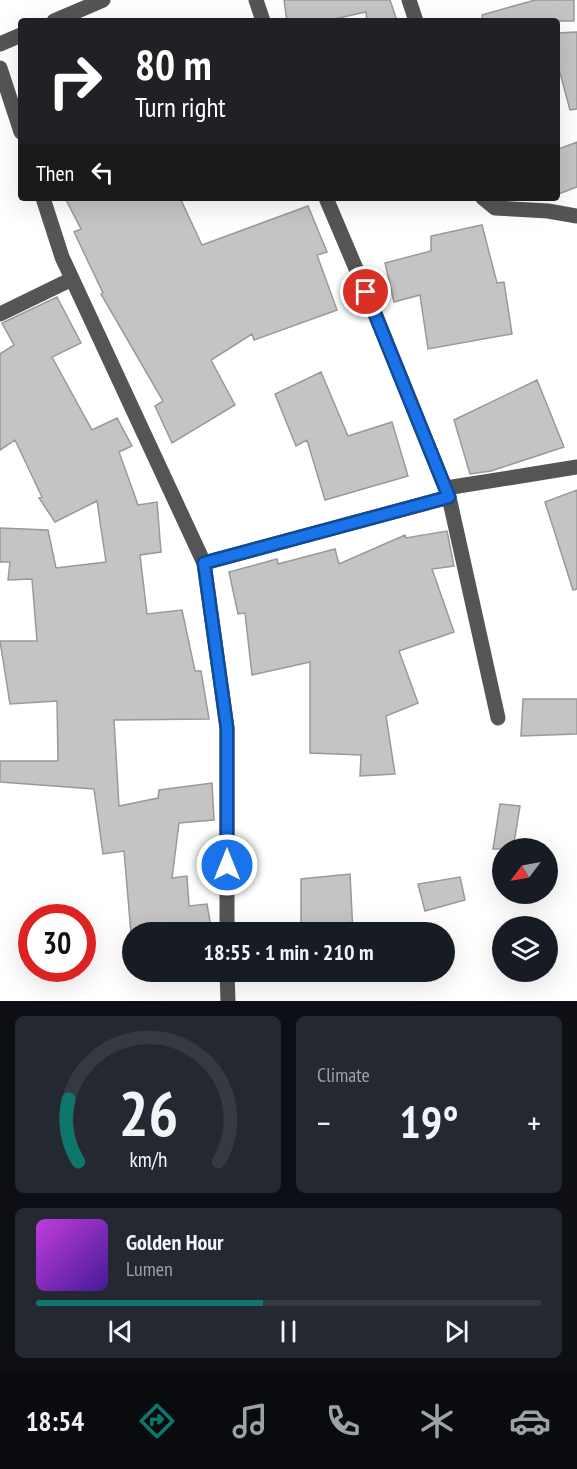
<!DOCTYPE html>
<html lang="en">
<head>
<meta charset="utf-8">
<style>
	:root { --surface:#171b24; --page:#242831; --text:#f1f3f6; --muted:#9ea1a6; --line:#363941; --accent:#0f766e }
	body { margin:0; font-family:"PT Sans Narrow",sans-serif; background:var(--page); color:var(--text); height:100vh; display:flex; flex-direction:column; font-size:22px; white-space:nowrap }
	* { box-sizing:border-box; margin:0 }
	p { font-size:20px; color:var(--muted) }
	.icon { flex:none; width:33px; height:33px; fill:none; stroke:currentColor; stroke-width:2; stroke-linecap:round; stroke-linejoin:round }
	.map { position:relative; height:1001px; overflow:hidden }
	.sheet { display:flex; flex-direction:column; gap:15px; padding:15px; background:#0d0f14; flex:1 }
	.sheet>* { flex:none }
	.top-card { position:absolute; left:18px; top:18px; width:542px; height:183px; border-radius:6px; box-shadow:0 6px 24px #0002; background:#202124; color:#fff; overflow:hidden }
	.needle { width:39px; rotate:238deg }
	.buttons { position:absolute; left:492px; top:838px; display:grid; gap:12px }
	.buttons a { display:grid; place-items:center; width:66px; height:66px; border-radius:50%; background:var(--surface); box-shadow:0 6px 24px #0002; font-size:30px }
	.speed { position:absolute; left:18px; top:904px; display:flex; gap:12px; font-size:30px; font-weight:700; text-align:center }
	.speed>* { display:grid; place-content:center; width:78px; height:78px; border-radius:50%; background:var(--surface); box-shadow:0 6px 24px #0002; line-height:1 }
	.speed .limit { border:9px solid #d22; background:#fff; color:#111 }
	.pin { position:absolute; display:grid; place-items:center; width:51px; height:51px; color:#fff; margin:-26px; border:3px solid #fff; border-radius:50%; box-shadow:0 2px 6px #0007 }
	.me { position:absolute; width:66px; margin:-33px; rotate:0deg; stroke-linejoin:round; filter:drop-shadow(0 0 4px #0008) }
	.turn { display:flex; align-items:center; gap:21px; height:126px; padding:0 18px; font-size:27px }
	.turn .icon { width:78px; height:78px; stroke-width:2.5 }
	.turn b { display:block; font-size:42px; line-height:51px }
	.then { display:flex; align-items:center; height:57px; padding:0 18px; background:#0003; gap:12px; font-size:22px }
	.big { font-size:45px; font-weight:700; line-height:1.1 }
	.sheet .card { flex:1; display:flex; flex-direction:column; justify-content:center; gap:9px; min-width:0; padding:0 21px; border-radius:9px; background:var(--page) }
	.sheet .dial { align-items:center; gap:0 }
	.dial svg { height:156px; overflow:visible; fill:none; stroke:var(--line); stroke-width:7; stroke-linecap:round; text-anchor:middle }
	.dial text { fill:var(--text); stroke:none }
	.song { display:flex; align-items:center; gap:18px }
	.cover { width:72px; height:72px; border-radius:9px; background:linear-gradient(135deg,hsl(290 70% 55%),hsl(260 70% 35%)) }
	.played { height:6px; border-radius:3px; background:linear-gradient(90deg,var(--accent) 45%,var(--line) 45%) }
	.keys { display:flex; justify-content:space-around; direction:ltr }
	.heat { display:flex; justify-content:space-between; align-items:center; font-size:33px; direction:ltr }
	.sheet .tiles { flex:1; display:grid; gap:15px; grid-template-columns:1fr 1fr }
	.card:last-child { grid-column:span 2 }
	.trip { position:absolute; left:122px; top:922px; width:333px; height:60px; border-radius:30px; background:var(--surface); box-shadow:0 6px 24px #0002; font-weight:700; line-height:60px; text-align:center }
	.menu { display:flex; height:96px; justify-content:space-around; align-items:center; background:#090b0e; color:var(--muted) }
	.menu .icon { width:42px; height:42px }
	.menu .current { color:var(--accent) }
	.menu b { font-size:27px; color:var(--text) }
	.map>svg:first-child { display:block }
	.building { fill:#c4c4c4; stroke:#999; stroke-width:1.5 }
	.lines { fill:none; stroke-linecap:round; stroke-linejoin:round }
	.minor { stroke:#555; stroke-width:15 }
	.route-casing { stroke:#114b97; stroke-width:15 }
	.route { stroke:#1a73e8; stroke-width:10 }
</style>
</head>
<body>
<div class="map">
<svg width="577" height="1001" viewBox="0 0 577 1001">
	<rect width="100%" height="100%" fill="#fff"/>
	<path class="building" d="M284,0H390L397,21H367L366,12L325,21H287Z
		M535,0H574V21H483L482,15Z
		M577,32V109L570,110L556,58V33Z
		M577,142V187L556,195V150Z
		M65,198H180L202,245L308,206L327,252L317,255L337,310L254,340L252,334L211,360L235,405L172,443L155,406L163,401L101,294L103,293L74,232L81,229Z
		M482,225L497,283L504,282L512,334L428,349L420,295L394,302L385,263L431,251V236Z
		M57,297L81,343L52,357L92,430L117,418L132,446L119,452L138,505L157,502L161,552L140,555L147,614L182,610L195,671H201L209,719L114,720L119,806L158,798L159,790L212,783L214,820L179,823L172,878L187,876L189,906L207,904L212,933H131L124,851L103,854L94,789L0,782V761H58L57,701L10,704L0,641H37L32,579L8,580L10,562H0V528L48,530L56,568L106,562L97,501L55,522L39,498L42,497L15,440L0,450V354L14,345L2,323Z
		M321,372L348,436L392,422L408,476L325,500L307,440L296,446L275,394Z
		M537,380L564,447L491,471L470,474L454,420Z
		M577,490V589L573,590L545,502Z
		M447,531L454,566L432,569L454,632L399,651L418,703L386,716L395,774L360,776L361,755L310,753V662L252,675L245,613L238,614L229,572L277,559L278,564L335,549L339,564L405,535L406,538Z
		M523,699H577V734L521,736Z
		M500,804L520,806L513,849H493Z
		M350,874L353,933H301V879Z
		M460,877L465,900L425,911L418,884Z"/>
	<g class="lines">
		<path class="minor" d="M256,0L263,21
			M409,0L416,21
			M54,21L103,0
			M0,44L21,35
			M0,68L21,132
			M43,198L62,257L204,563L227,728V933
			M326,198L374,311L449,497L498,718
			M483,198L495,208L548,211L577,216
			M0,314L72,279
			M446,488L577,467
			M204,563L449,497
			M227,972L228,1001"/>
	</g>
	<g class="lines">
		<defs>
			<path id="route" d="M227,865V728L204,563L449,497L366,292"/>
		</defs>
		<use href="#route" class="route-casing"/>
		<use href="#route" class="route"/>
	</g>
</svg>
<div class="buttons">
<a><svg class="needle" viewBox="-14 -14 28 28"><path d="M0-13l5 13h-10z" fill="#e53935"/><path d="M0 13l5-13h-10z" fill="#9ea1a6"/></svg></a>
<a><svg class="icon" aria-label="layers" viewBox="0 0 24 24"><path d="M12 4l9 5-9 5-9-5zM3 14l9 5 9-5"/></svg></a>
</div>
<div class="speed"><div class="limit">30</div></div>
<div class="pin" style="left:366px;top:292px;background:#d93025"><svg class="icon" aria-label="arrive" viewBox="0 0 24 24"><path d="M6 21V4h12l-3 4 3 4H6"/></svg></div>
<svg class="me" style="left:227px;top:865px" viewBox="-20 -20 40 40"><circle r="17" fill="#1a73e8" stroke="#fff" stroke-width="3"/><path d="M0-11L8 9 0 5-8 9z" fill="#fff"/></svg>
<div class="trip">18:55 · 1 min · 210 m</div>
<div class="top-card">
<div class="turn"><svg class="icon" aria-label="right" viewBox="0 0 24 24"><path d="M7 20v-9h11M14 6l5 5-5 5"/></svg><div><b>80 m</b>Turn right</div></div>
<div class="then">Then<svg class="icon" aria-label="left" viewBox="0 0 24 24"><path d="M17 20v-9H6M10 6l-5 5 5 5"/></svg></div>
</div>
</div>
<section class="sheet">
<div class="tiles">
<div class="card dial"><svg viewBox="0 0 100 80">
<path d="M14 69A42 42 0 1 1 86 69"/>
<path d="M14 69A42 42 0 0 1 9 37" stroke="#0f766e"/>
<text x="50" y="56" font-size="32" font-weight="700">26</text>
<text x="50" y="72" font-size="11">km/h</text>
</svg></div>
<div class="card"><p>Climate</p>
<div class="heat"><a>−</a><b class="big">19°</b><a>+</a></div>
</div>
<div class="card">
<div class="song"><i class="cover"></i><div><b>Golden Hour</b><p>Lumen</p></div></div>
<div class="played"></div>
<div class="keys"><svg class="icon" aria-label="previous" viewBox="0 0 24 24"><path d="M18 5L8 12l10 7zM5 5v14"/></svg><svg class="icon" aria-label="pause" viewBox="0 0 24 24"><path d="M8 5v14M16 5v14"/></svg><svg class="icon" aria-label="next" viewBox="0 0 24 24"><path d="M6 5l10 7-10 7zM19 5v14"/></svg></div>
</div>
</div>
</section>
<nav class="menu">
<b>18:54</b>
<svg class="icon current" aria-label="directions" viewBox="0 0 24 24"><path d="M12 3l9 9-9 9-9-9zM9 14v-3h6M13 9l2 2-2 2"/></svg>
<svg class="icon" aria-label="music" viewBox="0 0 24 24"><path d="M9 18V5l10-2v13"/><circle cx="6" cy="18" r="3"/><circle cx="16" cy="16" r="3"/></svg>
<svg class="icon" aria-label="phone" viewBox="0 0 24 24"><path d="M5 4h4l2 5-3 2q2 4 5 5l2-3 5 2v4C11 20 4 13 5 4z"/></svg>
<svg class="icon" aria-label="climate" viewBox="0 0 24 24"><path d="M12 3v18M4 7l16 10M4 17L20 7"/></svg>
<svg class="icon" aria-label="car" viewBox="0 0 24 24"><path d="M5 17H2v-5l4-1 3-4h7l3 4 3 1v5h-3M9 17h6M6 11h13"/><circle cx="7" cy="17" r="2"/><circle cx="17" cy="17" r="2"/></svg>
</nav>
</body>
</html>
